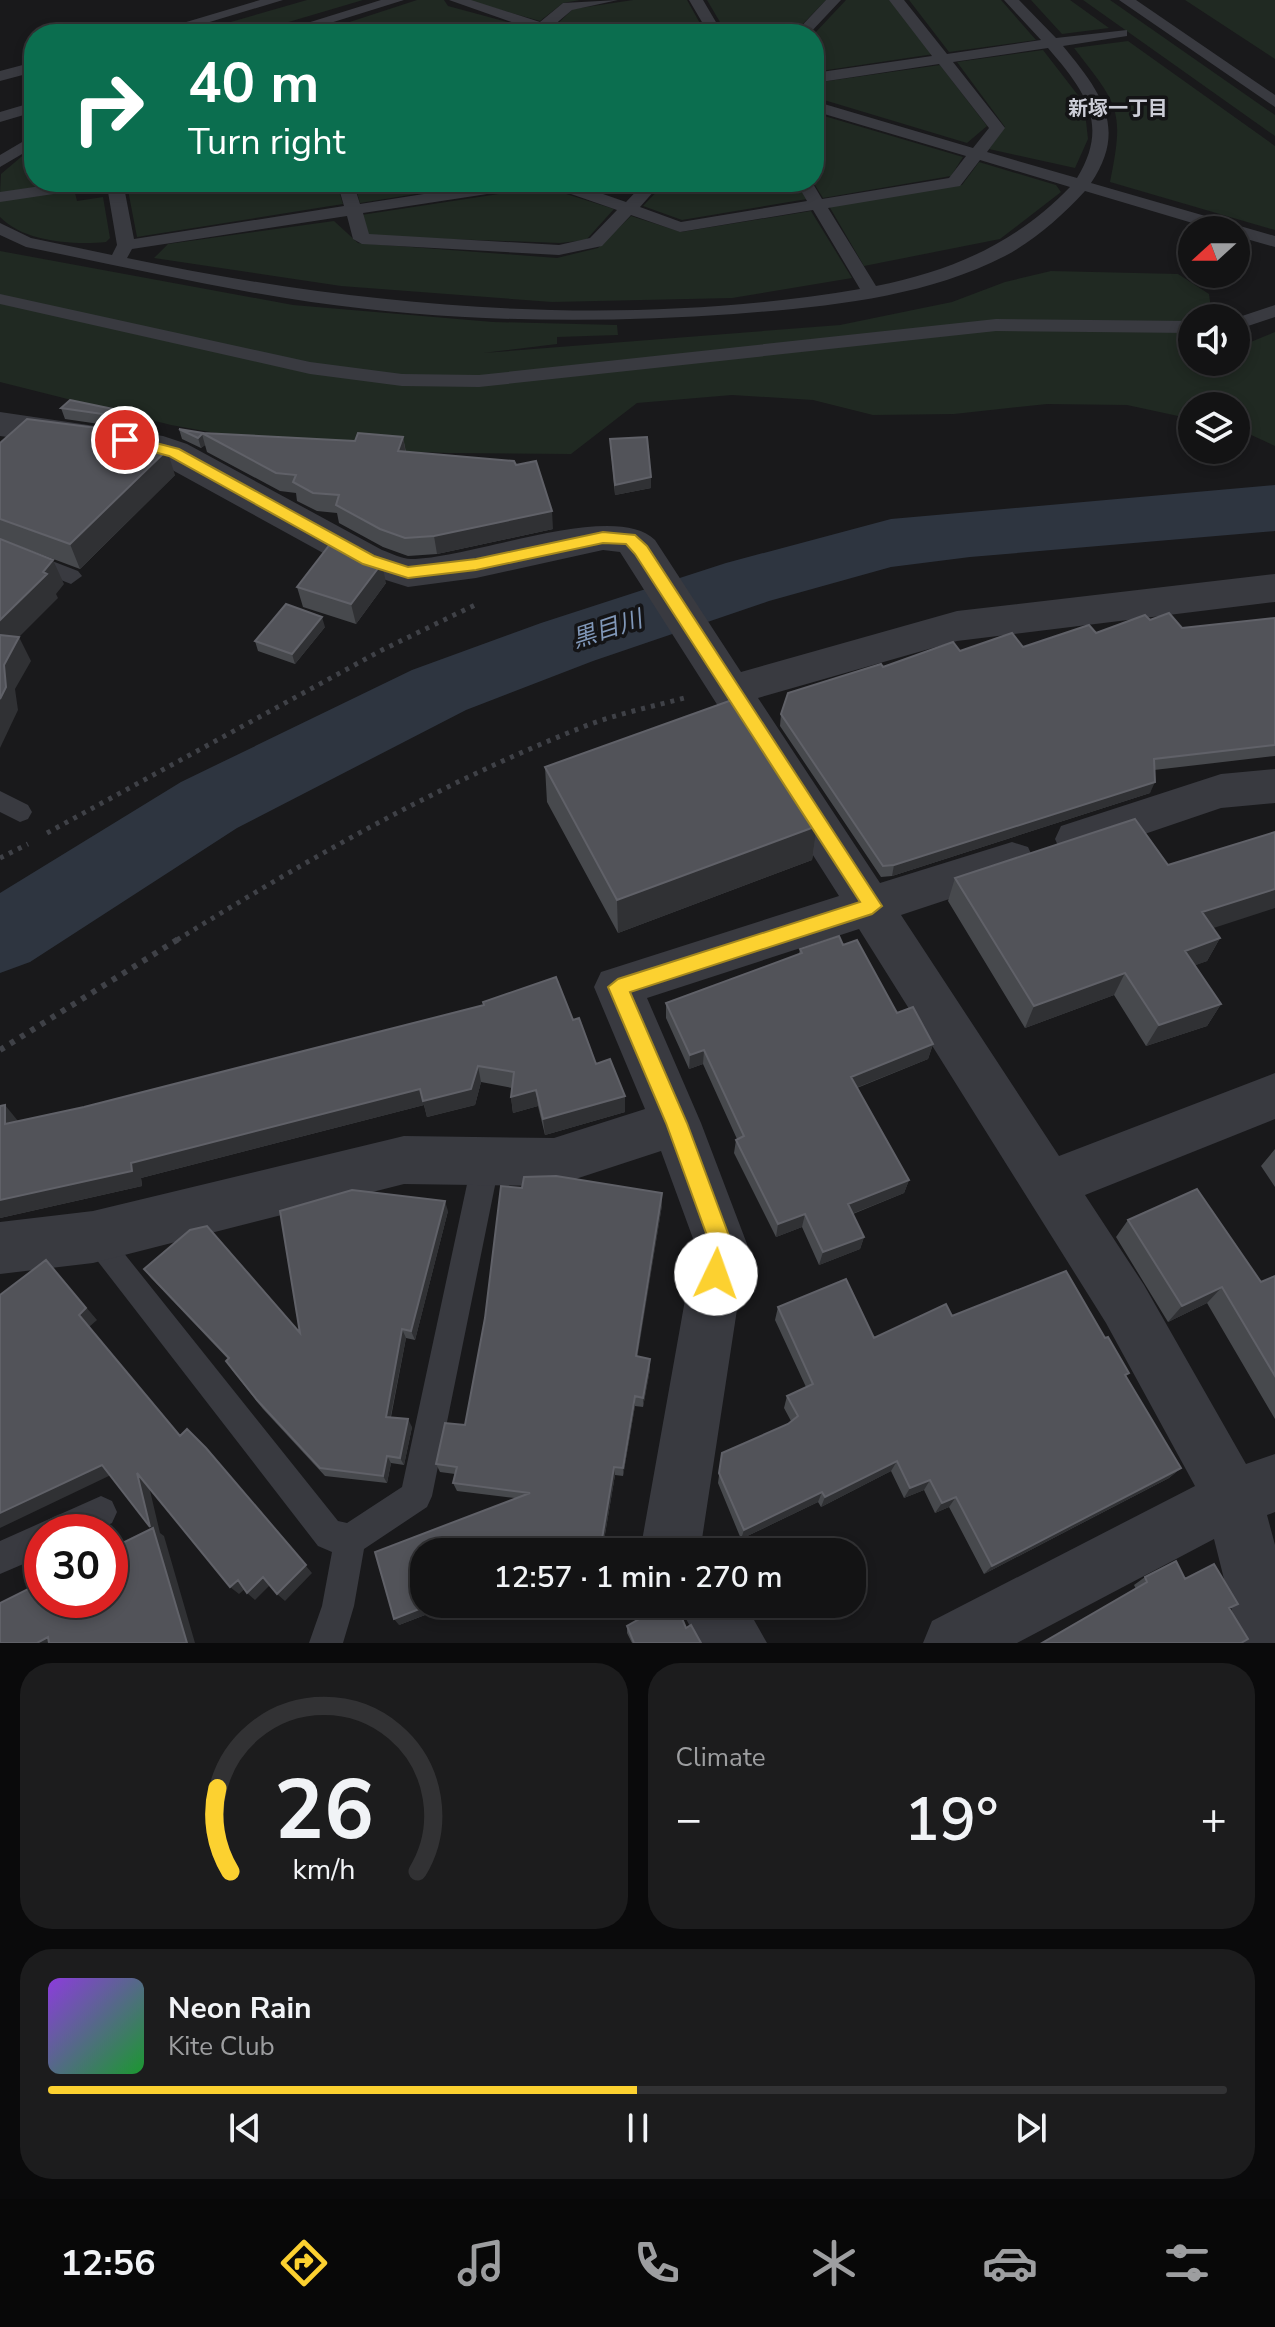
<!DOCTYPE html>
<html lang="en">
<head>
<meta charset="utf-8">
<style>
	:root { --surface:#131314; --page:#1c1c1d; --text:#f1f3f6; --muted:#9d9ea0; --line:#323234; --accent:#fcd130 }
	body { margin:0; font-family:"Nunito Sans","Noto Sans JP",sans-serif; background:var(--page); color:var(--text); height:100vh; display:flex; flex-direction:column; font-size:30px; white-space:nowrap }
	* { box-sizing:border-box; margin:0 }
	p { font-size:26px; color:var(--muted) }
	.icon { flex:none; width:44px; height:44px; fill:none; stroke:currentColor; stroke-width:2; stroke-linecap:round; stroke-linejoin:round }
	.map { position:relative; height:1643px; overflow:hidden }
	.side { display:flex; flex-direction:column; gap:20px; padding:20px; background:#0a0a0b; flex:1 }
	.side>* { flex:none }
	.hud { position:absolute; left:24px; top:24px; width:800px; height:168px; border-radius:32px; box-shadow:0 4px 12px #0003,0 0 0 2px var(--line); background:#0b6e4f; color:#fff; overflow:hidden }
	.needle { width:52px; rotate:249deg }
	.controls { position:absolute; left:1178px; top:216px; display:grid; gap:16px }
	.controls a { display:grid; place-items:center; width:72px; height:72px; border-radius:50%; background:var(--surface); box-shadow:0 4px 12px #0003,0 0 0 2px var(--line); font-size:40px }
	.speed { position:absolute; left:24px; top:1514px; display:flex; gap:16px; font-size:40px; font-weight:700; text-align:center }
	.speed>* { display:grid; place-content:center; width:104px; height:104px; border-radius:50%; background:var(--surface); box-shadow:0 4px 12px #0003,0 0 0 2px var(--line); line-height:1 }
	.speed .limit { border:12px solid #d22; background:#fff; color:#111 }
	.pin { position:absolute; display:grid; place-items:center; width:68px; height:68px; color:#fff; margin:-34px; border:4px solid #fff; border-radius:50%; box-shadow:0 2px 8px #0007 }
	.me { position:absolute; width:88px; margin:-44px; rotate:3deg; stroke-linejoin:round; filter:drop-shadow(0 0 6px #0008) }
	.turn { display:flex; align-items:center; gap:28px; height:168px; padding:0 32px; font-size:36px }
	.turn .icon { width:104px; height:104px; stroke-width:2.5 }
	.turn b { display:block; font-size:56px; line-height:68px }
	.big { font-size:60px; font-weight:600; line-height:1.1 }
	.side .tile { flex:1; display:flex; flex-direction:column; justify-content:center; gap:12px; min-width:0; padding:0 28px; border-radius:32px; background:var(--page) }
	.side .dial { align-items:center; gap:0 }
	.dial svg { height:208px; overflow:visible; fill:none; stroke:var(--line); stroke-width:7; stroke-linecap:round; text-anchor:middle }
	.dial text { fill:var(--text); stroke:none }
	.song { display:flex; align-items:center; gap:24px }
	.cover { width:96px; height:96px; border-radius:12px; background:linear-gradient(135deg,hsl(270 70% 55%),hsl(130 70% 35%)) }
	.played { height:8px; border-radius:4px; background:linear-gradient(90deg,var(--accent) 50%,var(--line) 50%) }
	.keys { display:flex; justify-content:space-around; direction:ltr }
	.heat { display:flex; justify-content:space-between; align-items:center; font-size:44px; direction:ltr }
	.side .tiles { flex:1; display:grid; gap:20px; grid-template-columns:1fr 1fr }
	.tile:last-child { grid-column:span 2 }
	.trip { position:absolute; left:410px; top:1538px; width:456px; height:80px; border-radius:32px; background:var(--surface); box-shadow:0 4px 12px #0003,0 0 0 2px var(--line); font-weight:600; line-height:80px; text-align:center }
	.tab-bar { display:flex; height:128px; justify-content:space-around; align-items:center; background:#080808; color:var(--muted) }
	.tab-bar .icon { width:56px; height:56px }
	.tab-bar .current { color:var(--accent) }
	.tab-bar b { font-size:36px; color:var(--text) }
	.map>svg:first-child { display:block }
	.green { fill:#202922 }
	.lines { fill:none; stroke-linecap:round; stroke-linejoin:round }
	.river { fill:#2e3540; fill-rule:evenodd }
	.path-far1 { stroke:#3f4147; stroke-width:5; stroke-dasharray:4 6; stroke-linecap:butt }
	.path { stroke:#3f4147; stroke-width:6; stroke-dasharray:5 7; stroke-linecap:butt }
	.service { fill:#393a40; fill-rule:evenodd }
	.minor { fill:#393a40; fill-rule:evenodd }
	.wall { fill:#47494d }
	.shaded-wall { fill:#303134 }
	.building { fill:#525359; stroke:#606168; stroke-width:2 }
	.route { fill:#fcd130; stroke:#a4881f; stroke-width:2 }
	.labels { text-anchor:middle; stroke-width:7; stroke-linejoin:round; paint-order:stroke }
	.far-neighbourhood-label { font-size:20px; font-weight:bold; fill:#cccdd7; stroke:#141416 }
	.water-label { font-size:24px; font-style:italic; fill:#8097b8; stroke:#141416 }
</style>
</head>
<body>
<div class="map">
<svg width="1275" height="1643" viewBox="0 0 1275 1643">
	<rect width="100%" height="100%" fill="#19191b"/>
	<path class="green" d="M307,0H363L248,34H189Z
		M417,0H444L448,6L529,28L523,34H313Z
		M465,0H580L563,3L540,21Z
		M633,0H687L706,34H576L553,28L573,9Z
		M707,0H826L793,34H727Z
		M846,0H891L934,54L814,72V34Z
		M909,0H1001L1036,40L949,52Z
		M1031,0H1070L1109,28L1062,34Z
		M1083,0H1110L1275,115V136Z
		M1185,0H1275V59Z
		M1128,41L1275,146V230L1110,182C1125,109 1118,105 1074,48Z
		M1043,50L1084,103L1088,139L1075,168L989,149L1005,127L957,62Z
		M940,65L987,126L967,143L814,97V83Z
		M814,113L963,157L951,176L823,198L813,182Z
		M34,146V182H66L0,193L1,174Z
		M979,162L1056,185L1061,192L1000,239L864,266L829,206L962,185Z
		M147,182H336L343,204L137,237L127,185Z
		M354,182H490L360,203Z
		M666,182H797L807,199L682,220L643,206Z
		M544,187L614,209L586,240L560,243L368,236L361,215Z
		M74,189L77,201L103,197L110,238L106,242C73,245 24,242 0,217V201Z
		M811,211L852,278L732,298L552,302L341,286L154,258L168,244L334,221L358,243L557,258L598,248L631,216L681,232Z
		M0,251L293,305L493,322L617,325L618,335L557,337V344L483,353L840,325L952,302L1005,282L1051,271L1178,274L1209,294L1212,315L1192,318V362H1236V348L1275,332V446L1236,428V406H1192V419L1127,405L1047,404L954,414L873,415L813,400L732,395L637,403L571,454L448,453L300,448L171,425L0,382Z"/>
	<g class="lines">
		<path class="river" d="M1275,485V531L970,557L891,567L769,601L593,661L466,710L237,828L30,962L0,973V893L181,782L412,670L541,623L726,563L891,519Z"/>
		<path class="path-far1" d="M47,833L382,650L479,603
			M0,858L28,844
			M177,940C308,859 444,781 588,725C620,713 655,706 688,697"/>
		<path class="path" d="M0,1050L180,938"/>
		<path class="service" d="M260,0H283L170,34H146Z
			M381,0H404L295,34H272Z
			M449,0H471L540,22L563,3L618,0L572,10L553,26L570,34H527L531,29Z
			M689,0H703L723,34H709Z
			M826,0H841L809,34H794Z
			M889,0H904L947,54L1041,40L1004,0H1019L1056,38L1127,30V36L1063,46C1099,90 1129,127 1091,183L1275,236V247L1236,236V230H1216L1085,191C1062,216 1035,240 1005,256C923,298 825,307 734,314C594,324 451,322 311,302C215,288 121,266 26,247L0,235V223L31,238L112,255L117,245L107,186L0,202V192L68,182H123L134,239L344,206L337,182H353L360,204L500,182H540L532,187L363,213L369,234L559,245L590,238L617,210L571,194L564,182H580L583,187L626,202L645,182H662L640,207L681,222L807,201L796,182H812L822,199L949,178L966,156L814,111V101L973,148L989,128L939,64L814,83V73L932,56ZM1048,48C1085,91 1110,124 1077,178L987,152L1005,128L953,62ZM980,160L1070,187C1016,243 952,271 876,286L828,208L960,186ZM813,210L860,289C618,330 366,308 127,258L132,249L347,216L353,239L362,244L559,255L602,246L631,215L680,232Z
			M1119,0H1136L1275,95V107Z
			M34,62V72L0,81V71Z
			M34,102V112L0,122V112Z
			M34,135V147L0,167V155Z
			M0,294L310,362L402,374L479,375L996,319L1192,321V333L996,331L479,387L402,386L310,374L0,304Z
			M1275,305V317L1236,330V318Z
			M0,541L78,571L82,576L71,584L0,556Z
			M0,791L28,805L32,812L28,819L20,822L0,812Z
			M486,1148L496,1152L500,1161L432,1496L427,1507L364,1549L354,1606L343,1643H309L322,1606L332,1552L318,1546L79,1237L83,1227L93,1223L103,1227L338,1521L347,1523L402,1487L472,1161L476,1152Z
			M101,1496L112,1501L117,1512L112,1523L93,1532H42V1556L0,1574V1541Z"/>
		<path class="minor" d="M0,412L163,436L187,444L382,550C391,553 402,559 411,559C471,559 614,500 655,540L741,672L957,611L1275,574V602L957,641L758,698L880,883L1012,842L1028,847L1034,860L1028,873L901,915L1059,1156L1275,1073V1119L1085,1195L1144,1285L1246,1464L1275,1454V1512L1267,1515L1275,1545V1643H1240L1214,1539L1017,1643H923L932,1621L1195,1486L1106,1323L859,929L647,998L701,1123L747,1244L700,1552H640L695,1244L661,1151L554,1186L404,1184L93,1263L0,1274V1222L93,1211L404,1136L554,1138L645,1109L594,987L601,972L839,896L620,552L603,550L476,578L408,587L354,570L145,455L0,436Z
			M1275,769V803L1221,808L1077,857L1061,852L1055,839L1061,826L1221,774Z
			M678,1604H745L767,1643H699Z"/>
	</g>
	<path class="wall" d="M61,408L127,412L131,422L127,428L65,419Z
		M179,429L203,433L355,441L403,437L406,452L553,529L437,554L408,556L383,547L339,523L337,513L317,511L297,501L296,493L280,491L207,452L205,445L201,448L182,439Z
		M610,439L651,488L615,495Z
		M0,443L175,475L80,569L0,539Z
		M386,583L356,624L303,607L297,587Z
		M1275,618V756L1154,770L1150,793L892,876L881,877L780,726L781,714L883,667L960,651L1023,647L1096,633L1150,620L1182,628Z
		M325,627L295,664L258,651L255,641Z
		M545,767L817,826L812,860L618,933L547,802Z
		M955,878L1213,928L1220,938L1207,961L1195,965L1221,1004L1207,1026L1146,1046L1114,995L1025,1028L948,901Z
		M843,945L897,1013L933,1044L928,1059L857,1088L909,1180L904,1193L853,1214L864,1237L860,1249L819,1265L802,1227L776,1237L734,1153L736,1140L737,1139L703,1064L689,1069L666,1018V1003L799,954L800,949Z
		M573,1020L596,1064L625,1112L545,1135L538,1106L513,1113L511,1097L512,1088L481,1082L475,1105L427,1117L424,1105L141,1178L142,1186L0,1218L18,1122Z
		M1275,1149V1187L1261,1166Z
		M522,1188L662,1193V1205L637,1356L650,1359V1369L643,1407L635,1406L623,1476L615,1475L602,1552L573,1546L572,1552H534L495,1544L424,1604H436L438,1610L399,1625L515,1498L457,1491L453,1483L455,1474L440,1472L436,1464L465,1425Z
		M448,1211L415,1340L406,1338L391,1417L412,1427L404,1465L391,1463L387,1483L325,1476L263,1409L232,1370L228,1359L151,1278L144,1269L300,1333Z
		M1128,1220L1261,1282L1275,1276V1419L1207,1303L1168,1322L1116,1237Z
		M778,1307L874,1338L952,1316L1126,1376L1181,1468L1169,1478L984,1574L949,1507L935,1513L924,1490L904,1498L891,1471L821,1507L818,1502L741,1539L718,1483L722,1453L788,1424L791,1421L784,1408L787,1396L806,1387L775,1320Z
		M1145,1577L1185,1579L1230,1609L1136,1589L1134,1585Z
		M627,1626L686,1628L701,1643H632L627,1633Z"/>
	<path class="shaded-wall" d="M127,412L131,422L127,428L123,417Z
		M202,434L205,445L201,448L198,438Z
		M403,437L406,455L398,451Z
		M167,450L175,475L80,569L70,544Z
		M651,477V488L615,495V485Z
		M552,511L553,529L437,554L434,536Z
		M53,560L64,584L56,594L58,598L0,656V620Z
		M382,563L386,583L356,624L351,604Z
		M322,617L325,627L295,664L292,654Z
		M19,637L31,661L15,689L18,710L0,748V699L4,665Z
		M1155,782L1150,793L892,876L894,865Z
		M817,826L812,860L618,933L617,900Z
		M1275,889V908L1189,936L1202,912Z
		M1220,938L1207,961L1172,974L1185,951Z
		M1125,973L1114,995L1025,1028L1034,1006Z
		M1221,1004L1207,1026L1146,1046L1159,1025Z
		M933,1044L928,1059L848,1091L851,1077Z
		M704,1050L703,1064L689,1069L690,1055Z
		M478,1066L481,1082L475,1105L427,1117L424,1105L141,1178L142,1186L0,1218V1200Z
		M536,1090L538,1106L513,1113L511,1097Z
		M625,1096V1112L545,1135L543,1119Z
		M5,1105L18,1121L5,1124Z
		M909,1180L904,1193L844,1217L848,1204Z
		M662,1193V1205L636,1366V1356Z
		M445,1201L448,1211L415,1340L411,1331Z
		M805,1214L802,1227L776,1237L778,1224Z
		M864,1237L860,1249L819,1265L823,1252Z
		M46,1260L97,1320L89,1327L190,1446L79,1315Z
		M1222,1287L1207,1303L1168,1322L1182,1306Z
		M402,1329L406,1338L389,1424L386,1417Z
		M650,1359V1369L643,1407V1398Z
		M635,1396V1406L623,1476V1468Z
		M408,1419L412,1427L404,1465L400,1458Z
		M206,1448L312,1573L285,1601L277,1594Z
		M387,1456L391,1463L387,1483L383,1476Z
		M897,1461L891,1471L821,1507L825,1497Z
		M102,1465L113,1474L0,1528V1513Z
		M614,1467L615,1475L602,1552L601,1545Z
		M1181,1468L1169,1478L984,1574L992,1566Z
		M137,1473L148,1482L160,1533L164,1536L195,1643H187L154,1531L150,1527Z
		M930,1480L924,1490L904,1498L910,1488Z
		M822,1492L818,1502L741,1539L744,1530Z
		M956,1497L949,1507L935,1513L942,1503Z
		M263,1577L271,1584L255,1600L247,1593Z
		M238,1580L246,1588L239,1594L230,1587Z
		M432,1604H436L438,1610L399,1625L394,1619Z
		M48,1637L59,1643H37Z"/>
	<path class="building" d="M70,400L127,412L123,417L61,408Z
		M27,419L136,433L167,450L70,544L0,519V443Z
		M179,429L203,433L198,438Z
		M202,433L355,441L358,433L403,437L398,451L514,461L516,465L536,461L552,511L434,536L405,538L380,529L336,505L339,495L313,493L293,482L296,475L276,473Z
		M647,437L651,477L615,485L610,439Z
		M0,539L53,560L43,572L47,574L0,620Z
		M331,543L382,563L351,604L297,587Z
		M286,604L322,617L292,654L255,641Z
		M1169,613L1182,628L1275,618V745L1154,759L1155,782L894,865L883,866L781,714L788,693L881,664L883,667L953,642L960,651L1012,633L1023,647L1089,625L1096,633L1145,615L1150,620Z
		M0,635L19,637L4,665L6,687L0,699Z
		M732,700L817,826L617,900L545,767Z
		M1135,819L1168,865L1275,832V889L1202,912L1220,938L1185,951L1221,1004L1159,1025L1125,973L1034,1006L955,878Z
		M839,936L843,945L857,940L897,1013L913,1007L933,1044L851,1077L909,1180L848,1204L864,1237L823,1252L805,1214L778,1224L736,1140L744,1136L704,1050L690,1055L666,1003L802,953L800,949Z
		M556,977L573,1020L579,1018L596,1064L610,1059L625,1096L543,1119L536,1090L511,1097L514,1072L478,1066L471,1089L423,1101L420,1089L131,1163L132,1171L0,1200V1106L5,1105V1124L84,1107L484,1005L483,1002Z
		M556,1176L662,1193L636,1356L650,1359L643,1398L635,1396L623,1468L614,1467L601,1545L572,1539L570,1552H566L493,1537L497,1552H424V1604H432L394,1619L375,1552L530,1493L453,1483L457,1467L436,1464L445,1423L465,1425L485,1318L501,1186L522,1188L524,1177Z
		M1197,1189L1261,1282L1275,1276V1376L1222,1287L1182,1306L1128,1220Z
		M352,1190L445,1201L411,1331L402,1329L386,1417L408,1419L400,1458L387,1456L383,1476L320,1468L257,1400L226,1361L229,1358L144,1269L190,1230L207,1226L300,1333L280,1211Z
		M46,1260L86,1308L79,1315L180,1436L187,1429L206,1448L306,1565L277,1594L263,1577L247,1593L238,1580L230,1587L137,1473L150,1527L102,1465L0,1513V1295Z
		M1066,1271L1105,1338L1108,1337L1129,1373L1125,1375L1181,1468L992,1566L956,1497L942,1503L930,1480L910,1488L897,1461L825,1497L822,1492L744,1530L719,1473L722,1453L788,1424L798,1416L787,1396L813,1384L778,1307L846,1279L874,1338L946,1304L952,1316Z
		M153,1528L187,1643H49L48,1637L37,1643H0V1603L42,1582V1600H110V1549Z
		M1176,1561L1185,1579L1214,1564L1238,1604L1229,1608L1248,1639L1241,1643H1042L1147,1582L1145,1577Z
		M666,1604H676L686,1628L691,1625L701,1643H634L627,1626Z"/>
	<path class="route" d="M125,435L179,449L374,556L408,567L476,559L603,532L635,535L647,546L882,906L872,914L630,992L687,1123L732,1244L723,1282L716,1285L708,1282L705,1274L710,1244L666,1123L608,987L618,979L860,902L635,554L626,544L603,543L476,570L408,578L363,564L169,456L120,443L118,440Z"/>
	<g class="labels">
		<g class="far-neighbourhood-label">
			<text x="1118" y="115">新塚一丁目</text>
		</g>
		<g class="water-label">
			<text transform="translate(607 629) rotate(-18)" y="8">黒目川</text>
		</g>
	</g>
</svg>
<div class="controls">
<a><svg class="needle" viewBox="-14 -14 28 28"><path d="M0-13l5 13h-10z" fill="#e53935"/><path d="M0 13l5-13h-10z" fill="#9d9ea0"/></svg></a>
<a><svg class="icon" aria-label="sound" viewBox="0 0 24 24"><path d="M4 9h4l5-4v14l-5-4H4zM17 9q2 3 0 6"/></svg></a>
<a><svg class="icon" aria-label="layers" viewBox="0 0 24 24"><path d="M12 4l9 5-9 5-9-5zM3 14l9 5 9-5"/></svg></a>
</div>
<div class="speed"><div class="limit">30</div></div>
<div class="pin" style="left:125px;top:440px;background:#d93025"><svg class="icon" aria-label="arrive" viewBox="0 0 24 24"><path d="M6 21V4h12l-3 4 3 4H6"/></svg></div>
<svg class="me" style="left:716px;top:1274px" viewBox="-20 -20 40 40"><circle r="19" fill="#fff"/><path d="M0-13L10 11 0 6-10 11z" fill="#fcd130"/></svg>
<div class="trip">12:57 · 1 min · 270 m</div>
<div class="hud">
<div class="turn"><svg class="icon" aria-label="right" viewBox="0 0 24 24"><path d="M7 20v-9h11M14 6l5 5-5 5"/></svg><div><b>40 m</b>Turn right</div></div>
</div>
</div>
<section class="side">
<div class="tiles">
<div class="tile dial"><svg viewBox="0 0 100 80">
<path d="M14 69A42 42 0 1 1 86 69"/>
<path d="M14 69A42 42 0 0 1 9 37" stroke="#fcd130"/>
<text x="50" y="56" font-size="32" font-weight="700">26</text>
<text x="50" y="72" font-size="11">km/h</text>
</svg></div>
<div class="tile"><p>Climate</p>
<div class="heat"><a>−</a><b class="big">19°</b><a>+</a></div>
</div>
<div class="tile">
<div class="song"><i class="cover"></i><div><b>Neon Rain</b><p>Kite Club</p></div></div>
<div class="played"></div>
<div class="keys"><svg class="icon" aria-label="previous" viewBox="0 0 24 24"><path d="M18 5L8 12l10 7zM5 5v14"/></svg><svg class="icon" aria-label="pause" viewBox="0 0 24 24"><path d="M8 5v14M16 5v14"/></svg><svg class="icon" aria-label="next" viewBox="0 0 24 24"><path d="M6 5l10 7-10 7zM19 5v14"/></svg></div>
</div>
</div>
</section>
<nav class="tab-bar">
<b>12:56</b>
<svg class="icon current" aria-label="directions" viewBox="0 0 24 24"><path d="M12 3l9 9-9 9-9-9zM9 14v-3h6M13 9l2 2-2 2"/></svg>
<svg class="icon" aria-label="music" viewBox="0 0 24 24"><path d="M9 18V5l10-2v13"/><circle cx="6" cy="18" r="3"/><circle cx="16" cy="16" r="3"/></svg>
<svg class="icon" aria-label="phone" viewBox="0 0 24 24"><path d="M5 4h4l2 5-3 2q2 4 5 5l2-3 5 2v4C11 20 4 13 5 4z"/></svg>
<svg class="icon" aria-label="climate" viewBox="0 0 24 24"><path d="M12 3v18M4 7l16 10M4 17L20 7"/></svg>
<svg class="icon" aria-label="car" viewBox="0 0 24 24"><path d="M5 17H2v-5l4-1 3-4h7l3 4 3 1v5h-3M9 17h6M6 11h13"/><circle cx="7" cy="17" r="2"/><circle cx="17" cy="17" r="2"/></svg>
<svg class="icon" aria-label="filters" viewBox="0 0 24 24"><path d="M4 7h16M4 17h16"/><circle cx="9" cy="7" r="2"/><circle cx="15" cy="17" r="2"/></svg>
</nav>
</body>
</html>
